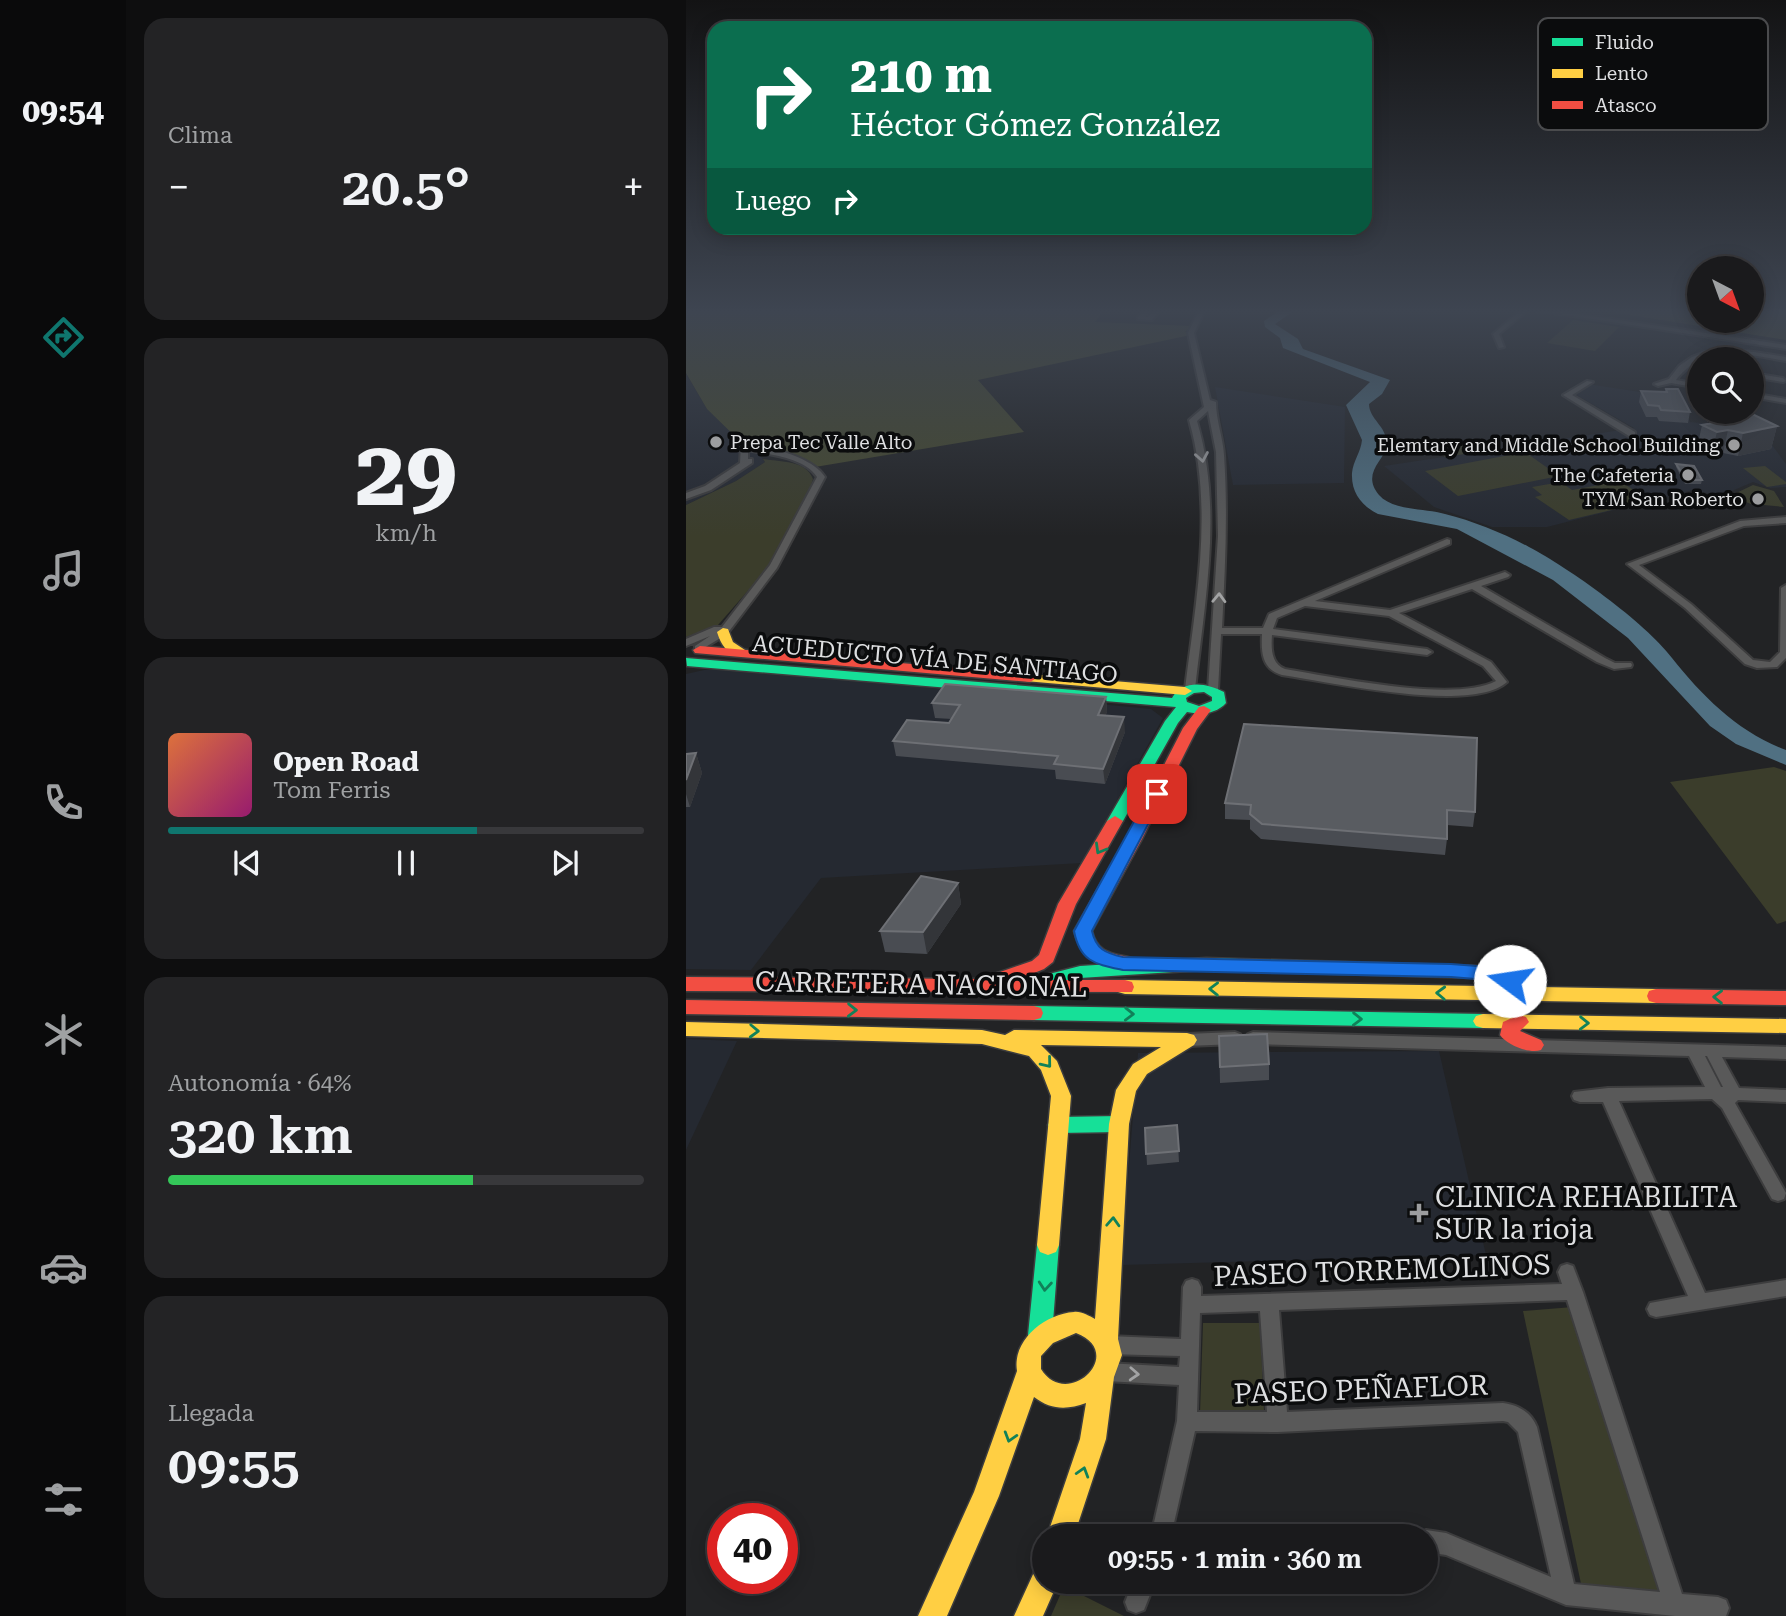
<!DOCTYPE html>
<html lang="es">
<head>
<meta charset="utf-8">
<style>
	:root { --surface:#1a1a1c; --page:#232325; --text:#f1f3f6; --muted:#9fa1a3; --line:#38383b; --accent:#0f766e }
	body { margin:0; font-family:"Roboto Serif",serif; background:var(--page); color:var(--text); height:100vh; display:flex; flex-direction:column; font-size:26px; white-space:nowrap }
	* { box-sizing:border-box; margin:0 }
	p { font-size:23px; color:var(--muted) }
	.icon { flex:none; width:38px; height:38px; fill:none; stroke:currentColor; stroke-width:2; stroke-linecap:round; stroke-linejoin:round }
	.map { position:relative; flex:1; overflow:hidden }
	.panel { display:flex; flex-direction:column; gap:18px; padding:18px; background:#0e0e0f; width:560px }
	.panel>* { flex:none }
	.banner { position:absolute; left:21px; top:21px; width:665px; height:214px; border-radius:21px; box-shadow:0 4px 18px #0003,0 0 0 2px var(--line); background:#0b6e4f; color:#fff; overflow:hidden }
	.needle { width:46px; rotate:139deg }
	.controls { position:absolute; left:1001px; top:256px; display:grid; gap:14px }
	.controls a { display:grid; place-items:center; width:77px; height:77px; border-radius:50%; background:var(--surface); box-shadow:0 4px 18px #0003,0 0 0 2px var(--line); font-size:35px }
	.speed { position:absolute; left:21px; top:1503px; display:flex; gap:14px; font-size:35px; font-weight:700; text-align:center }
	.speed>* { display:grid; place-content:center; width:91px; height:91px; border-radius:50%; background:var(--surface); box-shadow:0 4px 18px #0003,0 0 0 2px var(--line); line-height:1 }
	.speed .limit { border:10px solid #d22; background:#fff; color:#111 }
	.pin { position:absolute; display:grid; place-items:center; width:60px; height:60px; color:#fff; margin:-30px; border-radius:14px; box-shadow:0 4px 10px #0006 }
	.me { position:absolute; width:77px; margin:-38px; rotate:284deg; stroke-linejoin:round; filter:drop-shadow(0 0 5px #0008) }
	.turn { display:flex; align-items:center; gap:24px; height:147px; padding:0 28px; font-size:32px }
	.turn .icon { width:91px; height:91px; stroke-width:2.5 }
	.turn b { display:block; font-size:49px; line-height:60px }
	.then { display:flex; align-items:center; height:66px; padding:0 28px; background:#0003; gap:14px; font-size:26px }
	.big { font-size:52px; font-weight:600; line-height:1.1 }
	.panel .tile { flex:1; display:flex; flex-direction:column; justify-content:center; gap:10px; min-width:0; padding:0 24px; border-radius:21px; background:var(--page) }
	.panel .dial { align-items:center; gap:0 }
	.dial b { font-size:91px; line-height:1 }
	.song { display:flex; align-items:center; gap:21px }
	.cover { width:84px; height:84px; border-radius:10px; background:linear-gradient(135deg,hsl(20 70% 55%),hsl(320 70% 35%)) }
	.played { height:7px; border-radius:4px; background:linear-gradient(90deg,var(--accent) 65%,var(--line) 65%) }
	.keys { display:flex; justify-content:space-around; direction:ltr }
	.heat { display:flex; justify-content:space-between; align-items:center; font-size:38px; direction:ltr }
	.charge { height:10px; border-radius:5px; background:linear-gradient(90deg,#34c759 64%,var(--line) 0) }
	.trip { position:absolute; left:346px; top:1524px; width:406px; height:70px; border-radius:35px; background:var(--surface); box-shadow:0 4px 18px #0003,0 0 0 2px var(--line); font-weight:600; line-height:70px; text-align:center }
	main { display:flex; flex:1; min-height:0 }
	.tabs { display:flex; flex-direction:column; width:126px; justify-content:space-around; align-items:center; background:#0a0a0b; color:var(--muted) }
	.tabs .icon { width:49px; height:49px }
	.tabs .active { color:var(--accent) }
	.tabs b { font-size:32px; color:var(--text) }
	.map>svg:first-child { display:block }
	.built { fill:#252931 }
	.green { fill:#3b3d2b }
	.forest { fill:#46492e }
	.water { fill:#507082 }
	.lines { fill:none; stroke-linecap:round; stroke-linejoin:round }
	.street-casing { stroke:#3d3d3e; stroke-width:4 }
	.fast-casing { stroke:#3d3d3e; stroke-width:3 }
	.slow-casing { stroke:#3d3d3e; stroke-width:3 }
	.jam-casing { stroke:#3d3d3e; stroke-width:3 }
	.street { fill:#595959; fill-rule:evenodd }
	.fast { fill:#16e098; fill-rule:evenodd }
	.slow { fill:#ffcf43; fill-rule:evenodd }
	.jam { fill:#f24e42; fill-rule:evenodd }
	.wall { fill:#494c52 }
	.shaded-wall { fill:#333539 }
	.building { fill:#595c61; stroke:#6e7075; stroke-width:2 }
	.oneway { stroke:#a2a3a4 }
	.oneway2 { stroke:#118159 }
	.route { fill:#1a73e8; stroke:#114b97; stroke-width:2 }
	.poi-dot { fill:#9c9d9f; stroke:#0b0c0d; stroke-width:2.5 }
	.labels { text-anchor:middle; stroke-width:7; stroke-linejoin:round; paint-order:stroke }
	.far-poi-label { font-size:19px; fill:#dedfe1; stroke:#0b0c0d; text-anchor:end }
	.street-label { font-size:23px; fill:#dedfe1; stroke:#0b0c0d }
	.near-street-label { font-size:28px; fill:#dedfe1; stroke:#0b0c0d }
	.near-poi-label { font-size:28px; fill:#dedfe1; stroke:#0b0c0d; text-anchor:start }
	.key { fill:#0b0c0d; stroke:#4a4b4d; stroke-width:2 }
	.key-label { font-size:19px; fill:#dedfe1 }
</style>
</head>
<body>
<main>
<nav class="tabs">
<b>09:54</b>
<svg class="icon active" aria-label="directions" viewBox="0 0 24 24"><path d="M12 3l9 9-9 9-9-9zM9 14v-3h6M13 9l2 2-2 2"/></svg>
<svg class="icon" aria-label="music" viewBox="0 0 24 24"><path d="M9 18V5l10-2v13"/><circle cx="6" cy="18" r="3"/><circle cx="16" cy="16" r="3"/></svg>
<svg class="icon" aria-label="phone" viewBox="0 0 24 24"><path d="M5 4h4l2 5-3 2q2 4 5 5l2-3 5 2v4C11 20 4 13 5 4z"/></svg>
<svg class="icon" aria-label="climate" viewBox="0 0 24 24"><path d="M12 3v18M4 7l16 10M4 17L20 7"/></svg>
<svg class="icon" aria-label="car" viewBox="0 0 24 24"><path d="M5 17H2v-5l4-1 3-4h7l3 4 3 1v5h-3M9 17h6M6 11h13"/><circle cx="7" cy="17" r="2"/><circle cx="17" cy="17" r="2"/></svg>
<svg class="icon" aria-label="filters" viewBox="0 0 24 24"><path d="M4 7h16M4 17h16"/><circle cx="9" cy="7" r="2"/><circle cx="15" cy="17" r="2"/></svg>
</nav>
<section class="panel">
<div class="tile"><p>Clima</p>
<div class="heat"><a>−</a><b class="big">20.5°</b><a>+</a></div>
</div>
<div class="tile dial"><b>29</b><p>km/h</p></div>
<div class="tile">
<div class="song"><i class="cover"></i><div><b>Open Road</b><p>Tom Ferris</p></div></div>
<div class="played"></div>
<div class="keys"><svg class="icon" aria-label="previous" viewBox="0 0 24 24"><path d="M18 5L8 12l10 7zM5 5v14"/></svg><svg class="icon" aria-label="pause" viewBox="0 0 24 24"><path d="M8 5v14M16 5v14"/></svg><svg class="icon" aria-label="next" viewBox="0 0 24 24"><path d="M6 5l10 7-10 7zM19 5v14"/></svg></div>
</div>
<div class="tile"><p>Autonomía · 64%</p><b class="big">320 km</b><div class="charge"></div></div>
<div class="tile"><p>Llegada</p><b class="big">09:55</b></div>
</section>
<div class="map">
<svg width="1100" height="1616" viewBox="0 0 1100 1616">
	<rect width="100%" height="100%" fill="#222325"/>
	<path class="built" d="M0,374L21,409L67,446L79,462L50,481L0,505Z
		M902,384L993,398L1004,422L1055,427L1086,445L1100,464V487L1084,488L1067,482L1034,496L1007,490L861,527H806L748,507L698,466L948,428L887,393Z
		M529,387L659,407L658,483L547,485Z
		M50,669L465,709L477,718L396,863L135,878L65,970L0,969V674L18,670Z
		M0,1039L51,1041L0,1150Z
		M753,1051L800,1255L435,1265L452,1053Z"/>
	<path class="green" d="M887,320L933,327L909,351L861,343Z
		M793,440L806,450L759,457L747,447Z
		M839,452L873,476L772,496L739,471Z
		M77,459C95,462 120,460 127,479L124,488L88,561L32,625L0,637V505L50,481L79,462Z
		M1079,466L1100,482V484L1081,487L1057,468Z
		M934,481L964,501L883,520L849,497L856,495L846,487L875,482L886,490Z
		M1067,485L1088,491L1098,507L1078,505L1071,501L1065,504L1044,496Z
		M1088,767L1100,771V921L1091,924L984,782Z
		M887,1307L975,1595L897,1593L837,1311Z
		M517,1323H574L578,1411L514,1413Z
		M378,1586L438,1616H365Z"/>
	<path class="forest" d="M0,310H418L409,322L506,326L499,332L503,333L500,336L292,380L338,432L129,467L61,448L21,409L0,373Z
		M913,310H1013V320H1066V310H1100V340Z"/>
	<path class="water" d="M594,310H609L589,324L612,339L617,349L704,380L696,394L683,404C683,420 704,428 700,447C698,461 675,473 693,495C707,511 739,508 759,514C787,521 817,533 843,547C883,568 959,622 986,658C1017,697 1052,732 1100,750V765L1050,744L1024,726L942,638L867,580L771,529L692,514C676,506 665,493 666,473C667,461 675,452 676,440L660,405L684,382L597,348L594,338L579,327L578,321Z"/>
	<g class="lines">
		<defs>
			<path id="street" d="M459,310H466L459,317H462L468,310H474L466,320L452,319V317Z
				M513,310H519L508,333L524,400L530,402C530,421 537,437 538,455C542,513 539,570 536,628H577L583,614L761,539L764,540V544L629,601L704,610L819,572L824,575L822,577L795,586L919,658L929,663H945L946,665L945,667L928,669L911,662L786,589L713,613L805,662L821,682C786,714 644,682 596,675C576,669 575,653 576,634H535L532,690L531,692H523L522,690L532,536L530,452L522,411L511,421C537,508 519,600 509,689L504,692L500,691L499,689C510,600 528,508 503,420L518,407L502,333ZM619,606L703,616L797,666L810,681C768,703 648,677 599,669C585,664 585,648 586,635L741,655L746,652L741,649L587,629L591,618Z
				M835,310H842L813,334L818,347L813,348L807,334Z
				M848,310H865L1100,345V349Z
				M1037,350L1068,352L1100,357V361C1059,354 1019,343 990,380L1013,384V388L985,383L972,386L968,384L983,379L993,366L1006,357L1020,352Z
				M1066,373L1097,378L1100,381L1097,382L1066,377Z
				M901,381L907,382L886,395L949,432V436H943L877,395Z
				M1066,393L1100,399V403L1066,397Z
				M55,445C79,445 126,456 139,477L91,568L41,634L13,651L9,650V646L24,636L0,646V639L28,627H36L84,565L131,477C118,457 83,455 62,450V459H66V463L25,490L0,499V493L19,486L54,463Z
				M1100,517V523L1058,526L953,565L1005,604L1067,660L1084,662L1094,652L1095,588L1100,585V658L1091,667L1071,668L1059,664L999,608L941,564L1054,521Z
				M549,1032L554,1034L557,1038L554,1042L549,1044L501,1046L496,1044L493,1040L496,1036L501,1034Z
				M567,1032L1100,1047V1059L1036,1057L1053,1088L1100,1090V1102L1052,1100L1049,1103L1100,1193L1098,1199L1092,1201L1086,1199L1036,1108L1026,1099L933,1101L1019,1293L1100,1280V1296L970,1317L964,1315L961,1309L964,1303L1002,1296L917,1102H894L888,1100L886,1096L888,1092L922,1088L1019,1087L1003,1056L567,1044L562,1042L559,1038L562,1034ZM1019,1056H1021L1037,1087H1035Z
				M881,1264L887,1266L897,1292L996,1594L1032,1597L1040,1600L1043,1608L1040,1616H989L880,1605L760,1555L740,1552V1536H731L733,1534L740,1530L760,1533L865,1577L832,1432L822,1422L817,1421L592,1432L509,1431L485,1536H465L491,1421L493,1385L420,1381L413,1378L410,1372L413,1366L420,1363L493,1367L494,1356L422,1354L415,1351L413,1345L415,1339L422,1336L495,1339L497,1287L500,1281L506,1279L512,1281L515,1287V1296L876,1284L872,1272L875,1266ZM881,1300L974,1592L888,1584L851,1427C845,1412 832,1405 817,1403L601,1412L593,1310ZM574,1311L581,1412H511L514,1313Z
				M447,1582H469L458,1610L450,1613L442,1610L439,1602Z"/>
			<path id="fast" d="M0,658L486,698C497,679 521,683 538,692L540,703C530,714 515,715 501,712L492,723L437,821L429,826L421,821L479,721L490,707L1,666ZM518,692L526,697V701L513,706L501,702L500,698L508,693Z
				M520,958L795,966L860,987L862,992L860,997L853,999L794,978L518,970L394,978L370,985L363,984L361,979L363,974L394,966Z
				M348,1006L797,1014L804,1016L807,1021L804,1026L797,1028L348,1020L341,1018L339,1013L341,1008Z
				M433,1116L440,1118L443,1124L440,1130L433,1132L372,1133L365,1131L362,1125L365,1119L372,1117Z
				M362,1235L370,1238L373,1245L366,1335L362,1343L354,1346L346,1343L342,1335L351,1245L354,1238Z"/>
			<path id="slow" d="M37,628L42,629L47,642L59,650V656C43,658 35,645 31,632Z
				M344,674L499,687L506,691L499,695L339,681L337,678Z
				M439,980L970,989L977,991L979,996L977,1001L970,1003L439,994L432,992L430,987L432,982Z
				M797,1014L1100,1019V1033L797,1028L790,1026L787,1021L790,1016Z
				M0,1022L296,1030L319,1035L328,1030L501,1033L508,1035L511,1040L508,1045L461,1074L450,1091L443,1124L432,1339L436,1355L428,1377L420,1439L388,1536H361L394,1439L400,1403C381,1410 365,1410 348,1397L313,1496L261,1616H232L288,1492L331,1371C326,1341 358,1314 388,1312C395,1311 403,1316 409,1319L423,1124L430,1090L447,1064L475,1047L355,1045L371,1061L385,1096L373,1245L370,1252L362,1255L354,1252L351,1245L365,1096L355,1070L343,1056L296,1044L0,1036ZM390,1333C442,1353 381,1411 355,1369V1356L367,1343Z
				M359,1566V1582H372L357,1616H328L349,1570Z"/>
			<path id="jam" d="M14,646L344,674L351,678L344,682L9,653L7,650Z
				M518,706L525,710L511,729L456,839L406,931C412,956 430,953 450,959L453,963L450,967C423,975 395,958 388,931L440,839L497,728L513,707Z
				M429,816L437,821L390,904L367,962L358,969L331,980H439L446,982L448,987L446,992L0,991V977L294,979L346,961L353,955L372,904L421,821Z
				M970,989L1100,991V1005L970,1003L963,1001L961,996L963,991Z
				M0,1000L348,1006L355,1008L357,1013L355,1018L348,1020L0,1014Z
				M833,1015L840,1017L843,1022L834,1031L855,1040L858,1045L855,1050C843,1054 821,1045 814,1035L817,1022Z"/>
		</defs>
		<use href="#street" class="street-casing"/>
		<use href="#fast" class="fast-casing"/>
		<use href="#slow" class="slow-casing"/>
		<use href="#jam" class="jam-casing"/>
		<use href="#street" class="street"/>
		<use href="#fast" class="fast"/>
		<use href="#slow" class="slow"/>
		<use href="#jam" class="jam"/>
	</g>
	<path class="wall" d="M980,389L1004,412L1002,423L973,421L971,417H960L953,402L955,391L979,392Z
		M1024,417L1091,426L1085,449L1052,456L1037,453L1025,456L1011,448L1016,425L1023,424Z
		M990,464L1016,480L1015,484H999L990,467Z
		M420,697L421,712L419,716L439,732L419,784L370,779L369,770L210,756L207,741L263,723L266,719L249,718L246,703Z
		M558,724L789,812L787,827L761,825V839L759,855L575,839L564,829V820L539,819V803Z
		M10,753L16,773L4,807H0V754Z
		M272,883L275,904L241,954L199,952L194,931Z
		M533,1036L583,1064V1080L534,1083Z
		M491,1125L493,1162L461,1165L459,1128Z"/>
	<path class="shaded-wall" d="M1091,426L1085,449L1052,456L1057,433Z
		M1042,430L1037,453L1025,456L1031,432Z
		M420,697L421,712L413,730L412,715Z
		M438,717L439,732L419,784L417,769Z
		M10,753L16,773L4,807L0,794V780Z
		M272,883L275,904L241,954L237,932Z"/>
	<path class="building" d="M980,389H992L1004,412L975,410L973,406L962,405L955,391L981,392Z
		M1057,411H1060L1091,426L1057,433L1042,430L1031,432L1016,425L1027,423L1023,421L1029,420L1024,417Z
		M990,464L1008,466L1016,480H1000Z
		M259,684L420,697L412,715L438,717L417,769L368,764L372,756L207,741L221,720L263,723L274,705L246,703Z
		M558,724L791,738L789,812L761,810V839L576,824L564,814L565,805L539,803Z
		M10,753L0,780V754Z
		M235,876L272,883L237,932L194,931Z
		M581,1034L583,1064L534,1067L533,1036Z
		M491,1125L493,1151L460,1154L459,1128Z"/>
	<defs><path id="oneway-chevron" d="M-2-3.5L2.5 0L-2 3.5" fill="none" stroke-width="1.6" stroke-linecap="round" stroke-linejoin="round" transform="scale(1.75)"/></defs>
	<g class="oneway">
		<use href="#oneway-chevron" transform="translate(516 457) rotate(80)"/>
		<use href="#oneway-chevron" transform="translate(533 598) rotate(-88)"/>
		<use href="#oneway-chevron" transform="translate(448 1374) rotate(3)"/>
	</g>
	<g class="oneway2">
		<use href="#oneway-chevron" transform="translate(414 849) rotate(120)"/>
		<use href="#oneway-chevron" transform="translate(528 989) rotate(-179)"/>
		<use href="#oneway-chevron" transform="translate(755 993) rotate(-178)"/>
		<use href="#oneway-chevron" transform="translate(1032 997) rotate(-179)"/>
		<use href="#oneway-chevron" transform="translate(166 1010) rotate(1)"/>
		<use href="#oneway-chevron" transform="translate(443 1014) rotate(1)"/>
		<use href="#oneway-chevron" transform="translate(671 1019) rotate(1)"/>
		<use href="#oneway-chevron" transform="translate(898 1023) rotate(1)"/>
		<use href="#oneway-chevron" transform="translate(68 1031) rotate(2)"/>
		<use href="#oneway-chevron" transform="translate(361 1063) rotate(51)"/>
		<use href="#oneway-chevron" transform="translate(427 1222) rotate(-87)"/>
		<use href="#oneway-chevron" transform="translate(359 1286) rotate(95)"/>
		<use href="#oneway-chevron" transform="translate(324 1437) rotate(107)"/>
		<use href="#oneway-chevron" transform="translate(397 1472) rotate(-73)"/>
	</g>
	<linearGradient id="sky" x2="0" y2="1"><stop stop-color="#131314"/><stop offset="0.58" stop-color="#3e4551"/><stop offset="1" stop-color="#3e4551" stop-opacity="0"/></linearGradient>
	<rect width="1100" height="537" fill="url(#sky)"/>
	<path class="route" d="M471,790L478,794L406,931C410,949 419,953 437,957L765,964L804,967L830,976L833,981L830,985L824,987L802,980L765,977L437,970C409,964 394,962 388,931L463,794Z"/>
	<g class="poi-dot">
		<circle cx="30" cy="442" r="7"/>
		<circle cx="1048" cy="445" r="7"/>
		<circle cx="1002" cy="475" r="7"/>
		<circle cx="1072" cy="499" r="7"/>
		<path d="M729.5 1202.5h7v7h7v7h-7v7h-7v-7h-7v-7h7z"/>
	</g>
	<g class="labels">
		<g class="far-poi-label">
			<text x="44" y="449" text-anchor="start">Prepa Tec Valle Alto</text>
			<text x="1034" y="452">Elemtary and Middle School Building</text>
			<text x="988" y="482">The Cafeteria</text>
			<text x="1058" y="506">TYM San Roberto</text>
		</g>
		<g class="street-label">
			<text transform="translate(249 659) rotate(5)" y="8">ACUEDUCTO VÍA DE SANTIAGO</text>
		</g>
		<g class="near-street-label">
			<text transform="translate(235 984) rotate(1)" y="10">CARRETERA NACIONAL</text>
			<text transform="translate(696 1270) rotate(-2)" y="10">PASEO TORREMOLINOS</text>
			<text transform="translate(675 1389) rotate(-2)" y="10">PASEO PEÑAFLOR</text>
		</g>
		<g class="near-poi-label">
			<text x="749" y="1207">CLINICA REHABILITA<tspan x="749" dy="32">SUR la rioja</tspan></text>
		</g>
	</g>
	<rect x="852" y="18" width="230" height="112" rx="10" class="key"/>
	<rect x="866" y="38" width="31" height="8" fill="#16e098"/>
	<rect x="866" y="69" width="31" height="9" fill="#ffcf43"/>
	<rect x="866" y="101" width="31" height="8" fill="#f24e42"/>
	<g class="key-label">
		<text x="909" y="49">Fluido</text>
		<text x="909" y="80">Lento</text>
		<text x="909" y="112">Atasco</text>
	</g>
</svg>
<div class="controls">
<a><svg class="needle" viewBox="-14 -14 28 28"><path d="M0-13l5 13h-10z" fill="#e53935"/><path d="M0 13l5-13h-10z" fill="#9fa1a3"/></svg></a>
<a><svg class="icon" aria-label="search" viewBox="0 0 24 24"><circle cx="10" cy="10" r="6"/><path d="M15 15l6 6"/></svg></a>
</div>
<div class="speed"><div class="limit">40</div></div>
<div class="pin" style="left:471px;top:794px;background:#d93025"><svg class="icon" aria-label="arrive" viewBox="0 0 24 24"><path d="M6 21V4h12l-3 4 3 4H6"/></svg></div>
<svg class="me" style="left:824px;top:981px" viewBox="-20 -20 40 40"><circle r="19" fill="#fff"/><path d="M0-13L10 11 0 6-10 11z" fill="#1a73e8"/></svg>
<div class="trip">09:55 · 1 min · 360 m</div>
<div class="banner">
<div class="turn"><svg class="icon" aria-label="right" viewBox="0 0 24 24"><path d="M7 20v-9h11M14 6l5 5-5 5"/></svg><div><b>210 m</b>Héctor Gómez González</div></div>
<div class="then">Luego<svg class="icon" aria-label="right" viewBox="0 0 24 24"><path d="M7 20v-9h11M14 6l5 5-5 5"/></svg></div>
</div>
</div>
</main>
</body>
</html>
